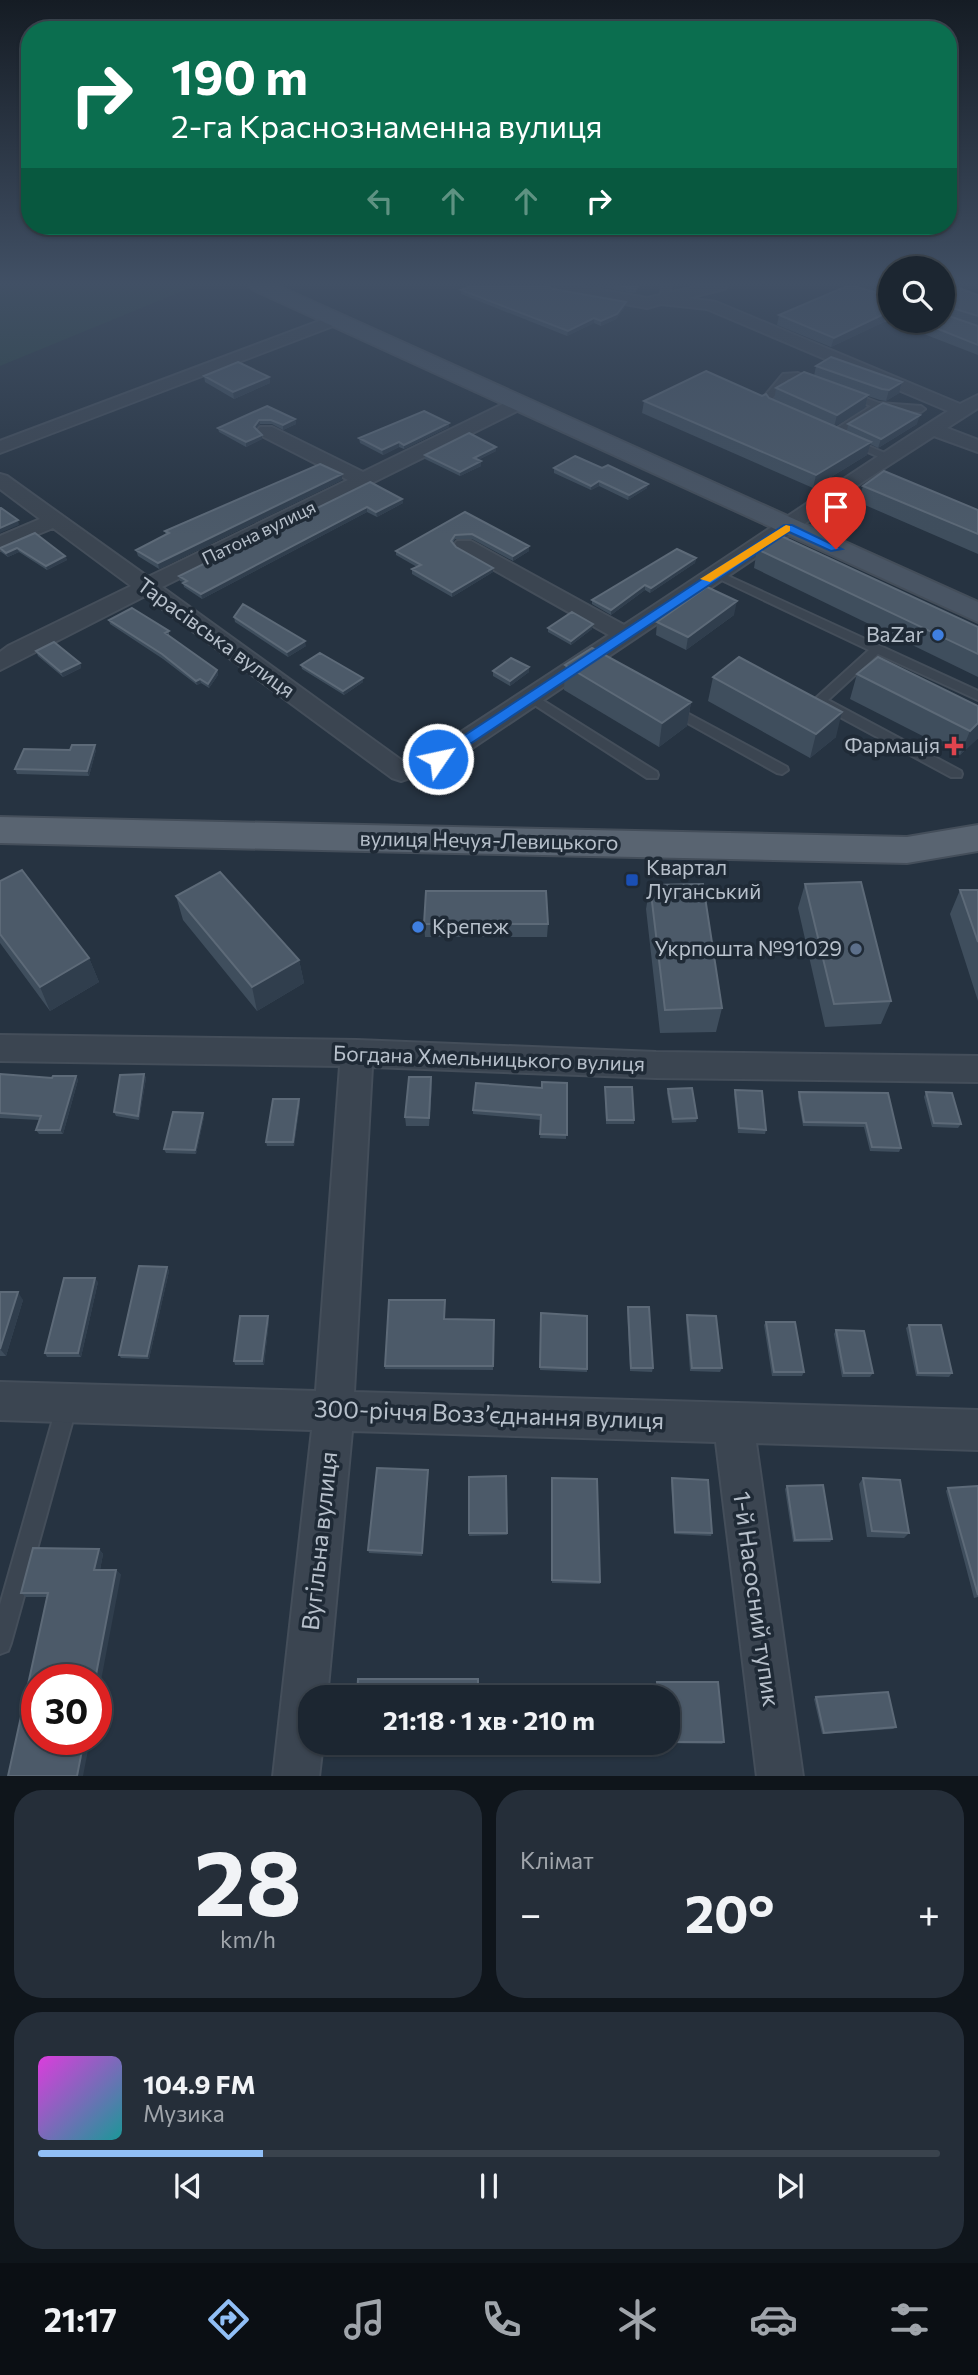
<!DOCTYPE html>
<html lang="uk">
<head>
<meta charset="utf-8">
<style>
	:root { --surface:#1c2631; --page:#252e39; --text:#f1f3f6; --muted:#a0a5ab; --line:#3a434d; --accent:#91bff6 }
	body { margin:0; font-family:Commissioner,sans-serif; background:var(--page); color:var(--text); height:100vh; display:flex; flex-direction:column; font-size:26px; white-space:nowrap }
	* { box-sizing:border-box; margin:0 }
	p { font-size:23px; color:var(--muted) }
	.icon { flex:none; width:38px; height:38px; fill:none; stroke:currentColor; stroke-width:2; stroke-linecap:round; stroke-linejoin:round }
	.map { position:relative; height:1776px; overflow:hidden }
	.panel { display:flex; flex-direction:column; gap:14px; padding:14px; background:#0f151b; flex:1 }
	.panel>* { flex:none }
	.guide { position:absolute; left:21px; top:21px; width:936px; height:214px; border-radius:28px; box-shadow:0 2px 5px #0004,0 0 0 2px var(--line); background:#0b6e4f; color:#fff; overflow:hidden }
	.tools { position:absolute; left:878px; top:256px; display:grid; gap:14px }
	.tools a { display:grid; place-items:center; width:77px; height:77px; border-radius:50%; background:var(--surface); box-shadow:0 2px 5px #0004,0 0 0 2px var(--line); font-size:35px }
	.speed { position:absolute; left:21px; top:1664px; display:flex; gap:14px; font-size:35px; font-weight:700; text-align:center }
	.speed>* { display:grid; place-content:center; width:91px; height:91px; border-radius:50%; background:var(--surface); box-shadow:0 2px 5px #0004,0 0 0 2px var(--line); line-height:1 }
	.speed .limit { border:10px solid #d22; background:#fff; color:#111 }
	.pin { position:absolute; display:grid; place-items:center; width:60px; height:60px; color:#fff; margin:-72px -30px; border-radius:50% 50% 50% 0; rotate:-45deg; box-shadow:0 0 7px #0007 }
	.pin .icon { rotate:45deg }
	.me { position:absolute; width:77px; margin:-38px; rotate:56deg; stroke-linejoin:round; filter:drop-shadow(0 0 5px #0008) }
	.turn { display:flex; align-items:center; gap:24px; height:147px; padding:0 35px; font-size:32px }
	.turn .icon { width:91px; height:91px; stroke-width:2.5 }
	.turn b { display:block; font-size:49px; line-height:60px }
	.lanes { display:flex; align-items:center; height:66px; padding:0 35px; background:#0003; justify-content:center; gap:35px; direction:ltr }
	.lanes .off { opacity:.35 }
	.big { font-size:52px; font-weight:700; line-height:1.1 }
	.panel .widget { flex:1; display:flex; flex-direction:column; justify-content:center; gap:10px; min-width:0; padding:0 24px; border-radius:28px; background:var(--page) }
	.panel .dial { align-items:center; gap:0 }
	.dial b { font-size:91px; line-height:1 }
	.song { display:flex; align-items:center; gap:21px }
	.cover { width:84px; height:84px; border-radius:10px; background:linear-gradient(135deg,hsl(300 70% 55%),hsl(180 70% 35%)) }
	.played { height:7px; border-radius:4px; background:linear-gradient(90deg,var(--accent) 25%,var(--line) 25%) }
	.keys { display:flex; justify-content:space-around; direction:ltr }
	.heat { display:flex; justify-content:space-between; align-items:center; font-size:38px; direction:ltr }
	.panel .tiles { flex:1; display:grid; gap:14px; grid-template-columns:1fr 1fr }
	.widget:last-child { grid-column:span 2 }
	.trip { position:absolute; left:298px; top:1685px; width:382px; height:70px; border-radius:28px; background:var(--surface); box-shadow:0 2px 5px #0004,0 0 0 2px var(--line); font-weight:700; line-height:70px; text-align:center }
	.menu { display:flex; height:112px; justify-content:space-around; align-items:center; background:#0b0f14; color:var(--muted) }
	.menu .icon { width:49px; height:49px }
	.menu .current { color:var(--accent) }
	.menu b { font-size:32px; color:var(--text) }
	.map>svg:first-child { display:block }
	.green { fill:#284142 }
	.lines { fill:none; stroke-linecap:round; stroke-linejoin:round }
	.lane-casing { stroke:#444e5a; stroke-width:4 }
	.street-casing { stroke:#444e5a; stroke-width:4 }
	.secondary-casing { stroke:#444e5a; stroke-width:4 }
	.primary-casing { stroke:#444e5a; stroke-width:4 }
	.lane { fill:#3b4551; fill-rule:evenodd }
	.street { fill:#3b4551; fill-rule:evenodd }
	.secondary { fill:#495564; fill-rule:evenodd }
	.primary { fill:#596471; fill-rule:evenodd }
	.wall { fill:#3f4e5d }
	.shaded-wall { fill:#303e4d }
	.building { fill:#4c5a69; stroke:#5d6a78; stroke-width:2 }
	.route { fill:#1a73e8; stroke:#114b97; stroke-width:2 }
	.slow { fill:#f59e0b }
	.shop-dot { fill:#3f7fe0; stroke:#1f2a36; stroke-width:2.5 }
	.health-dot { fill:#e0444e; stroke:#1f2a36; stroke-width:2.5 }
	.transit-dot { fill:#1a4fb4; stroke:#1f2a36; stroke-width:2.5 }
	.service-dot { fill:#5c6f8a; stroke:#1f2a36; stroke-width:2.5 }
	.labels { text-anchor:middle; stroke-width:7; stroke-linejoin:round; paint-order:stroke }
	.far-street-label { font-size:18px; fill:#b7c0cb; stroke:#1f2a36 }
	.poi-label { font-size:21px; fill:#b7c0cb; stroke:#1f2a36; text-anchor:end }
	.street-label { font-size:21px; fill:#b7c0cb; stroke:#1f2a36 }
	.near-street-label { font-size:24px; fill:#b7c0cb; stroke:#1f2a36 }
</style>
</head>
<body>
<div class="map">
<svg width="978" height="1777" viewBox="0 0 978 1777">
	<rect width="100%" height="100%" fill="#263341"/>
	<path class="green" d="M0,286H195L0,366Z"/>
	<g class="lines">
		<defs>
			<path id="lane" d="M663,286H671L667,300L663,302L659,300Z
				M798,373L818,382L814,385L797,379H788L771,400L779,406V410H773L763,402V398L783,374Z
				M847,393H853L879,403L921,406L925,409L921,412L880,409L837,436H831V432L871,406L847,397Z
				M852,439L892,456L894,458L886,460L849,444V440Z
				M715,570L978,691V700L878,654L828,700L961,771L962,774L961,777H951L816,704L814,701L816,698L869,650L711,575V571Z
				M531,693L657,772L658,775L657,778H647L527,700L525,697Z
				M672,705L787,767L788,770L782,774L777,773L668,712L666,709Z
				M67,1395L74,1398L77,1405L11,1643L8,1651L0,1654V1605L57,1405L60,1398Z"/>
			<path id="street" d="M545,286H579L647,298L699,286H727L724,289L688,298L716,302L960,404L978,395V408L947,428L978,440V452L934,436L844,494L795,531L447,765L401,781L392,778L145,596L0,670V652L8,646L131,586L53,528L0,550V536L40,519L0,489V474L7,476L148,577L348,480L260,435L257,431L260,427H272L363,472L513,399H525L528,403L525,407L162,587L404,762L429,753L609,635L457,549L454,545L457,541H471L624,625C733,554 838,481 948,411L707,309L661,304L647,308L553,291Z
				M335,315L343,320L341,323L0,453V441Z
				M0,1035L357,1040L656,1052L978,1056V1082L656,1078L372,1067L354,1392L978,1410V1450L756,1443L803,1777H757L716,1442L352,1431L327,1698H310V1743H323L319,1777H273L312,1430L0,1420V1382L316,1391L340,1066L0,1061Z"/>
			<path id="secondary" d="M250,286H278L978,602V622L254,290Z"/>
			<path id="primary" d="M0,817L907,837L978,825V851L907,863L0,843Z"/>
		</defs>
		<use href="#lane" class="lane-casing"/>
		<use href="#street" class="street-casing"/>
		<use href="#secondary" class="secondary-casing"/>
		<use href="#primary" class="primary-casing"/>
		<use href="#lane" class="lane"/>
		<use href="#street" class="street"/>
		<use href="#secondary" class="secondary"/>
		<use href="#primary" class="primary"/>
	</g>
	<path class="wall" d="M594,286H640L635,293Z
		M875,286H891V320H943V286L978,295V355L893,322H884L831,347L777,325L779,315L874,291Z
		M553,289L626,302L625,307L616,319L601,326L594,323L567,336L461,294V290Z
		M816,366L902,382L899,393L886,401L880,400L868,396L865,408L835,426L847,432L848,424H917L878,448L870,444L867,455L813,488L642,413L644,401L762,396L774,400L776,388L814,376Z
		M204,376L269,377L270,383L234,399L205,382Z
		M267,406L295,419L296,424L283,430L272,424H260L256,429L262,439L246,447L219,432L218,428Z
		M449,423V427L404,449L399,447L383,455L360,443L359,438Z
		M496,447V451L478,460L481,466L460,476L425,459V455Z
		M554,468L647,488L628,500L599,486L591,490L554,473Z
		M342,480L159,569L138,556L136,550L166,535L165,531Z
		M370,482L402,499L403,503L377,517L367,512L202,599L184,587L183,582L180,581L179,576Z
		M863,486L978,510V554L858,502Z
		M465,512L529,546V551L513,561L472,539H455L453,543L456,547L493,568V572L452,597L412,574V569L417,567L396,555V551Z
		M35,533L65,556L67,560L47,570L19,552L8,557L1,552L0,548Z
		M757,549L978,627V677L754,568Z
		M696,558L695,563L650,593L645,590L611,615L592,604V600L603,594Z
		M734,615L686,650L656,635L657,622Z
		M234,617L306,646L288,657L235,622Z
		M109,620L169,631V636L217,670L218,675L209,688L201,683L197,685L163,659L110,624Z
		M593,624L592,629L571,645L548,632V628Z
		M36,651L80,663L81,668L63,677L38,656Z
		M301,665L363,678V682L344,695L302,669Z
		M565,665L691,702L687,726L659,747L564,690Z
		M493,671L529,672L510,686L493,676Z
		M857,674L978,706V738L960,755L850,699Z
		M713,677L836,737L810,758L708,701Z
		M96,750L89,776L17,774L15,769Z
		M0,881L89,958L99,982L50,1011L0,943Z
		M805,884L891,1001L881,1024L825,1027L798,908Z
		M650,885L722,1008L716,1032L660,1033L646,909Z
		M960,890H978V1001L950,914Z
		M176,896L299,960L304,983L257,1011L183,920Z
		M424,924H548L547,937H425Z
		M0,1074L52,1078L76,1076L78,1080L63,1134H39L36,1130L39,1120L0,1118Z
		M144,1074L146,1078L139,1120L116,1116L114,1112Z
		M431,1077L432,1086L429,1126H406L405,1117Z
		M567,1083L566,1139L540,1138L541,1120L473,1114V1110L542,1088Z
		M605,1087L634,1120V1124H606Z
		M668,1089L697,1118L696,1122L672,1123L667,1093Z
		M735,1090L766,1130L765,1134L738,1133L734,1094Z
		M799,1092L888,1093L901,1148L899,1152L870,1151L864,1127L803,1126L798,1097Z
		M926,1092L961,1124L958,1128L932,1127L924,1097Z
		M300,1103L294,1146H267L266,1142Z
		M204,1117L196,1154L166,1153L164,1149Z
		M167,1267L169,1271L149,1359L121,1358L119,1355Z
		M98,1282L81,1357H47L45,1353Z
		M0,1292L23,1300L6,1356H0Z
		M628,1307L653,1368L652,1372L630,1371L627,1310Z
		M541,1313L587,1369V1372L540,1370Z
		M687,1315L722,1368L720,1372L690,1371L686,1319Z
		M445,1319L494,1320L493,1370L385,1369V1366Z
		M269,1320L264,1365H235L234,1361Z
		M766,1322L804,1372L802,1376H772L764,1325Z
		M909,1325L952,1373L949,1377L916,1376L906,1328Z
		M836,1330L873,1373L870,1377H842L834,1334Z
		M428,1473L422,1556L369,1553L368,1550Z
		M506,1476L507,1535L469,1536V1477Z
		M672,1478L712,1533L711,1536L674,1534L671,1481Z
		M863,1478L909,1533L904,1538L867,1537L859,1484Z
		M552,1481L600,1582V1584L552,1583Z
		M787,1486L832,1539L830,1542H793L785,1489Z
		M978,1486V1597L974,1598L946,1491L948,1488Z
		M99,1549L103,1554L100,1570H116L121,1575L47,1597H26L21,1593Z
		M657,1682L724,1742L722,1744L660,1743H667V1698H657L656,1684Z
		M816,1697L896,1727L893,1729L822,1734L814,1699Z"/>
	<path class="shaded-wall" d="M626,302L625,307L616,319L601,326V321Z
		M886,313L884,322L831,347L834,338Z
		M594,318V323L567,336L568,331Z
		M269,377L270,383L234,399L233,392Z
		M902,382L899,393L886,401L889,390Z
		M868,395L865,408L834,427L837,415Z
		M920,415L917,424L878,448L881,439Z
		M295,419L296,424L283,430V425Z
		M259,420L260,424L254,431V427Z
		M449,423V427L404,449V445Z
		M262,435V439L246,447V442Z
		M399,442V447L383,455L382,450Z
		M871,442L867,455L813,488L816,475Z
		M496,447V451L474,462V458Z
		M481,461V466L460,476V472Z
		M342,474V480L159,569L158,563Z
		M599,481V486L591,490V486Z
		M648,484L647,488L628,500L629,495Z
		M402,499L403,503L377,517L376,512Z
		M367,507V512L202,599L201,594Z
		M18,520L19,525L0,533V528Z
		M529,546V551L513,561V556Z
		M17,548L19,552L8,557L6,553Z
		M65,556L67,560L47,570L46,566Z
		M696,558L695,563L650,593L651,588Z
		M493,568V572L452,597V592Z
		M645,585V590L611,615V610Z
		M737,601L734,615L686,650L688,637Z
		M593,624L592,629L571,645V641Z
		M305,641L306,646L288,657L287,652Z
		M80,663L81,668L63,677L61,672Z
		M529,667V672L510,686V681Z
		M217,670L218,675L209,688L208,684Z
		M363,678V682L344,695L343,691Z
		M200,679L201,683L197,685L196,681Z
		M691,702L687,726L659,747L662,723Z
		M842,712L836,737L810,758L816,734Z
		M978,723V738L960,755L970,731Z
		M95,745L96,750L89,776L87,771Z
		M89,958L99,982L50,1011L40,987Z
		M299,960L304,983L257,1011L252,987Z
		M144,1074L146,1078L139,1120L138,1116Z
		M76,1076L78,1080L63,1134L60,1130Z
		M431,1077L432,1086L429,1126V1118Z
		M299,1099L300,1103L294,1146L293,1142Z
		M203,1113L204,1117L196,1154L195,1150Z
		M167,1267L169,1271L149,1359L147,1356Z
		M95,1278L98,1282L81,1357L78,1353Z
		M18,1292L23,1300L6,1356L0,1349Z
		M268,1316L269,1320L264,1365L262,1361Z
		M99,1549L103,1554L99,1575L94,1570Z
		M116,1570L121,1575L96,1707L95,1680Z
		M84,1740H90L83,1776H77Z"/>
	<path class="building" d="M470,286H548L553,289L626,302L617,314L601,321L594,318L568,331L461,290Z
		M621,286H637L635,289Z
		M847,286H854L891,297V313H886L834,338L779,315Z
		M943,286H954L978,295V316L946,306L943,310Z
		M943,314L978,326V345L916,320H943Z
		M831,357L902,382L889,390L882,389L816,366Z
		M238,362L269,377L233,392L204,376Z
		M706,371L762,396L766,394L769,398L871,442L816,475L644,401Z
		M804,372L868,395L837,415L776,388Z
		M883,403L920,415L881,439L848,424Z
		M267,406L295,419L283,425L271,420H259L254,427L262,435L246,442L218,428Z
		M424,411L449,423L404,445L399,442L382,450L359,438Z
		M469,433L496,447L474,458L481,461L460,472L425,455Z
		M575,456L602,468L608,465L648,484L629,495L599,481L591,486L554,468Z
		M320,464L342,474L158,563L136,550L169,533L165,531Z
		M884,471L978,510V534L863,486Z
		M370,482L402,499L376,512L367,507L201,594L183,583L187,581L179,576Z
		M0,508H1L18,520L0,528Z
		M465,512L529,546L513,556L472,534L455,535L451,541L456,547L493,568L452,592L412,569L421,565L396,551Z
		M35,533L65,556L46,566L17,548L6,553L0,548Z
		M779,535L978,627V654L757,549Z
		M677,549L696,558L651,588L645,585L611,610L592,600Z
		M707,587L737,601L688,637L657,622Z
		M243,604L305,641L287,652L234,617Z
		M132,608L169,631L165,633L217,670L208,684L200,679L196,681L162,654L109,620Z
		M572,612L593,624L571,641L548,628Z
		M54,642L80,663L61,672L36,651Z
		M592,648L691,702L662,723L565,665Z
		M320,653L363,678L343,691L301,665Z
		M739,657L842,712L816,734L713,677Z
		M878,657L978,706V723L970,731L857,674Z
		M511,658L529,667L510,681L493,671Z
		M72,745H95L87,771L15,769L24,749L70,750Z
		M22,870L89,958L40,987L0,934V881Z
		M220,872L299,960L252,987L176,896Z
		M861,882L891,1001L834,1004L805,884Z
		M703,884L722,1008L665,1010L650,885Z
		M960,890H978V942Z
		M426,891H546L548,924H424Z
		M0,1074L52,1078L53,1076H76L60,1130H36L41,1116L0,1113Z
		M144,1074L138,1116L114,1112L120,1075Z
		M409,1077H431L429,1118L405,1117Z
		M542,1082L567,1083V1135L540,1134L541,1115L473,1110L476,1083L542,1088Z
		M605,1087H632L634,1120H607Z
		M692,1088L697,1118L673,1119L668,1089Z
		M735,1090L762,1091L766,1130L739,1128Z
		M799,1092L888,1093L901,1148L872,1147L866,1123L804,1122Z
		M926,1092L952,1093L961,1124L934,1123Z
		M273,1099H299L293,1142H266Z
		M173,1112L203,1113L195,1150L164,1149Z
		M139,1266L167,1267L147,1356L119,1355Z
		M64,1278H95L78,1353H45Z
		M0,1292H18L0,1349Z
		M389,1300H445L444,1319L494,1320L493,1366H385Z
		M628,1307H649L653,1368H631Z
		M541,1313L587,1316V1369L540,1367Z
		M687,1315L716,1316L722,1368H692Z
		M240,1316H268L262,1361H234Z
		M766,1322H795L804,1372H774Z
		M909,1325H941L952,1373H918Z
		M836,1330L864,1331L873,1373H844Z
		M377,1468L428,1470L422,1553L368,1550Z
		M506,1476L507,1533H469V1477Z
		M552,1478L597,1479L600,1582L552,1580Z
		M672,1478L708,1480L712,1533L675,1532Z
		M863,1478L900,1480L909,1533L872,1531Z
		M823,1485L832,1539L795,1540L787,1486Z
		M978,1486V1595L948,1488Z
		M33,1548L99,1549L94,1570H116L95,1680H37V1740H84L77,1776H8L48,1593H21Z
		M358,1679H478V1698H357Z
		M657,1682H718L724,1742H667V1698H659Z
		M888,1692L896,1727L824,1733L816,1697Z"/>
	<linearGradient id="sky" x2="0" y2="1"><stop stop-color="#151c24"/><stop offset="0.53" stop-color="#415065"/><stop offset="1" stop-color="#415065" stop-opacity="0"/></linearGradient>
	<rect width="978" height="535" fill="url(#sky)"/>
	<path class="route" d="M784,525H792L842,549L831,551L789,532L443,762H433L430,759L433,756Z"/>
	<path class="slow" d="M786,525L790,526V531L710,582L700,579Z"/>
	<g class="shop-dot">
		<circle cx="938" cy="635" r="7"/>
		<circle cx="418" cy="927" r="7"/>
	</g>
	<path class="health-dot" d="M950.5 735.5h7v7h7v7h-7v7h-7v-7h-7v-7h7z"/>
	<rect class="transit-dot" x="625" y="873" width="14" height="14" rx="3.5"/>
	<circle class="service-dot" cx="856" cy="949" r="7"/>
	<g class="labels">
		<g class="far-street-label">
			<text transform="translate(259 533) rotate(-26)" y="6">Патона вулиця</text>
		</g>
		<g class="poi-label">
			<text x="924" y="642">BaZar</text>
			<text x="940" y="753">Фармація</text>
			<text x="646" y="875" text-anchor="start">Квартал<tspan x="646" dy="24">Луганський</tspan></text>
			<text x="432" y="934" text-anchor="start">Крепеж</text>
			<text x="842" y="956">Укрпошта №91029</text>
		</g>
		<g class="street-label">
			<text transform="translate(216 638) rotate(36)" y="7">Тарасівська вулиця</text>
			<text transform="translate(489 841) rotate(1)" y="7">вулиця Нечуя-Левицького</text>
			<text transform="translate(489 1059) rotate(2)" y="7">Богдана Хмельницького вулиця</text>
		</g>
		<g class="near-street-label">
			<text transform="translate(489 1415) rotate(2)" y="8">300-річчя Возз’єднання вулиця</text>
			<text transform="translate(320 1541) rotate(-84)" y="8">Вугільна вулиця</text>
			<text transform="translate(756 1599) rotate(82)" y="8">1-й Насосний тупик</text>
		</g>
	</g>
</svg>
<div class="tools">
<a><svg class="icon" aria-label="search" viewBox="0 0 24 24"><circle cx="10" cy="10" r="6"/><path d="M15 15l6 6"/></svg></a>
</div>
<div class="speed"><div class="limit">30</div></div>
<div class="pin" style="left:836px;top:549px;background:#d93025"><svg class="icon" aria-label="arrive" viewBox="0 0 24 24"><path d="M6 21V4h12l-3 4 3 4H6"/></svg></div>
<svg class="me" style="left:438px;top:759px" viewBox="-20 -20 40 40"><circle r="17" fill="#1a73e8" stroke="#fff" stroke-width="3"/><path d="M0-11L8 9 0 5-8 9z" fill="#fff"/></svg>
<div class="trip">21:18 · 1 хв · 210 m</div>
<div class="guide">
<div class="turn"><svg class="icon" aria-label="right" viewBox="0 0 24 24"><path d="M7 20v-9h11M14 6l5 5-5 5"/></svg><div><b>190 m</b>2-га Краснознаменна вулиця</div></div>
<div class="lanes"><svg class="icon off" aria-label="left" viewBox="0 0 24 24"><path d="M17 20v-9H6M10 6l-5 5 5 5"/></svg><svg class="icon off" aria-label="ahead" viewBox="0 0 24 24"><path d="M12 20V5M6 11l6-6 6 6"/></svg><svg class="icon off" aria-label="ahead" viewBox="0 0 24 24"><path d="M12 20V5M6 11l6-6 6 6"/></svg><svg class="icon" aria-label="right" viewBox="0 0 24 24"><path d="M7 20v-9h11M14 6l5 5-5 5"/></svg></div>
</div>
</div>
<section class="panel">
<div class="tiles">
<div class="widget dial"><b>28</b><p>km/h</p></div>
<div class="widget"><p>Клімат</p>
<div class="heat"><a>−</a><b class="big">20°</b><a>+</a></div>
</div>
<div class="widget">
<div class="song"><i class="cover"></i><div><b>104.9 FM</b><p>Музика</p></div></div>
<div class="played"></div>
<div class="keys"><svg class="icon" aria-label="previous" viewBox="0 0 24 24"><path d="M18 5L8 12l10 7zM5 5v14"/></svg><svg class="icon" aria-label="pause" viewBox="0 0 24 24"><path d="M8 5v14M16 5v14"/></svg><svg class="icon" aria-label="next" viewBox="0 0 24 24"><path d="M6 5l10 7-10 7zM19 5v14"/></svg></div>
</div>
</div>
</section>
<nav class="menu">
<b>21:17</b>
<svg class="icon current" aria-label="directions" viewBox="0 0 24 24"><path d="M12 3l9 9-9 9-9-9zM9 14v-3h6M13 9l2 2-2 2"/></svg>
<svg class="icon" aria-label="music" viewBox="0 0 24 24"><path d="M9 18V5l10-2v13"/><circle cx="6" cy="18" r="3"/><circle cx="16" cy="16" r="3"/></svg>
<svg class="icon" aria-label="phone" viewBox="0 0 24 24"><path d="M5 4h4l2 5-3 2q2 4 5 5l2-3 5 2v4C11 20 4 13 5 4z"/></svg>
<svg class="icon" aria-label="climate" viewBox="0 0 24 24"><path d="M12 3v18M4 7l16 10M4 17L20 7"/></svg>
<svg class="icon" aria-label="car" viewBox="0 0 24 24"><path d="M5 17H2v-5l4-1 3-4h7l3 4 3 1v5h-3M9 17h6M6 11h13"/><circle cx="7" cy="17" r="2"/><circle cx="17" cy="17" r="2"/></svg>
<svg class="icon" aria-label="filters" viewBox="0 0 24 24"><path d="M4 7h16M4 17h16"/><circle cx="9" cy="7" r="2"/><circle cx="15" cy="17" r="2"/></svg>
</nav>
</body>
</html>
